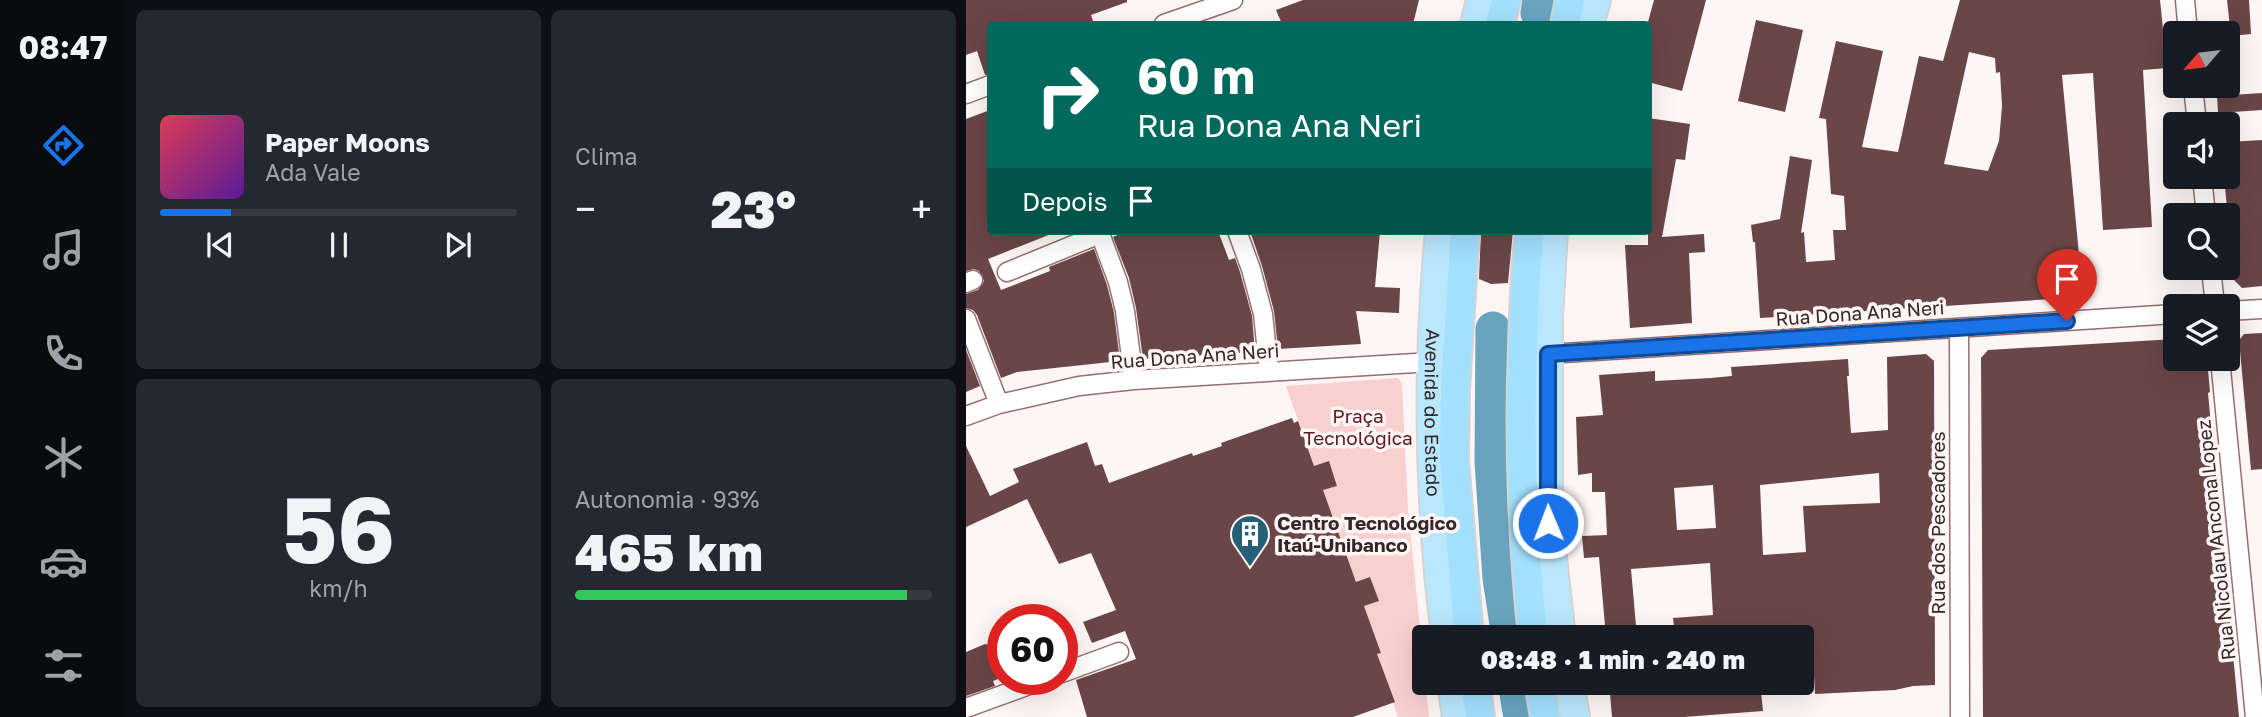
<!DOCTYPE html>
<html lang="pt">
<head>
<meta charset="utf-8">
<style>
	:root { --surface:#171b24; --page:#242831; --text:#f1f3f6; --muted:#9ea1a6; --line:#363941; --accent:#1a73e8 }
	body { margin:0; font-family:"Golos Text",sans-serif; background:var(--page); color:var(--text); height:100vh; display:flex; flex-direction:column; font-size:26px; white-space:nowrap }
	* { box-sizing:border-box; margin:0 }
	p { font-size:23px; color:var(--muted) }
	.icon { flex:none; width:38px; height:38px; fill:none; stroke:currentColor; stroke-width:2; stroke-linecap:round; stroke-linejoin:round }
	.map { position:relative; flex:1; overflow:hidden }
	.side { display:flex; flex-direction:column; gap:10px; padding:10px; background:#0d0f14; width:840px }
	.side>* { flex:none }
	.banner { position:absolute; left:21px; top:21px; width:665px; height:214px; border-radius:7px; box-shadow:0 7px 28px #0002; background:#00695c; color:#fff; overflow:hidden }
	.needle { width:46px; rotate:242deg }
	.fabs { position:absolute; left:1197px; top:21px; display:grid; gap:14px }
	.fabs a { display:grid; place-items:center; width:77px; height:77px; border-radius:7px; background:var(--surface); box-shadow:0 7px 28px #0002; font-size:35px }
	.speed { position:absolute; left:21px; top:604px; display:flex; gap:14px; font-size:35px; font-weight:700; text-align:center }
	.speed>* { display:grid; place-content:center; width:91px; height:91px; border-radius:50%; background:var(--surface); box-shadow:0 7px 28px #0002; line-height:1 }
	.speed .limit { border:10px solid #d22; background:#fff; color:#111 }
	.pin { position:absolute; display:grid; place-items:center; width:60px; height:60px; color:#fff; margin:-72px -30px; border-radius:50% 50% 50% 0; rotate:-45deg; box-shadow:0 0 7px #0007 }
	.pin .icon { rotate:45deg }
	.me { position:absolute; width:77px; margin:-38px; rotate:359deg; stroke-linejoin:round; filter:drop-shadow(0 0 5px #0008) }
	.turn { display:flex; align-items:center; gap:24px; height:147px; padding:0 35px; font-size:32px }
	.turn .icon { width:91px; height:91px; stroke-width:2.5 }
	.turn b { display:block; font-size:49px; line-height:60px }
	.then { display:flex; align-items:center; height:66px; padding:0 35px; background:#0003; gap:14px; font-size:26px }
	.big { font-size:52px; font-weight:800; line-height:1.1 }
	.side .tile { flex:1; display:flex; flex-direction:column; justify-content:center; gap:10px; min-width:0; padding:0 24px; border-radius:10px; background:var(--page) }
	.side .dial { align-items:center; gap:0 }
	.dial b { font-size:91px; line-height:1 }
	.song { display:flex; align-items:center; gap:21px }
	.cover { width:84px; height:84px; border-radius:10px; background:linear-gradient(135deg,hsl(350 70% 55%),hsl(270 70% 35%)) }
	.played { height:7px; border-radius:4px; background:linear-gradient(90deg,var(--accent) 20%,var(--line) 20%) }
	.keys { display:flex; justify-content:space-around; direction:ltr }
	.heat { display:flex; justify-content:space-between; align-items:center; font-size:38px; direction:ltr }
	.charge { height:10px; border-radius:5px; background:linear-gradient(90deg,#34c759 93%,var(--line) 0) }
	.side .tiles { flex:1; display:grid; gap:10px; grid-template-columns:repeat(2,1fr) }
	.trip { position:absolute; left:446px; top:625px; width:402px; height:70px; border-radius:7px; background:var(--surface); box-shadow:0 7px 28px #0002; font-weight:800; line-height:70px; text-align:center }
	main { display:flex; flex:1; min-height:0 }
	.tabs { display:flex; flex-direction:column; width:126px; justify-content:space-around; align-items:center; background:#090b0e; color:var(--muted) }
	.tabs .icon { width:49px; height:49px }
	.tabs .active { color:var(--accent) }
	.tabs b { font-size:32px; color:var(--text) }
	.map>svg:first-child { display:block }
	.green { fill:#f8d0d0 }
	.lines { fill:none; stroke-linecap:round; stroke-linejoin:round }
	.river { stroke:#69a4bf; stroke-width:35 }
	.building { fill:#694647; fill-rule:evenodd }
	.minor-casing { stroke:#956f70; stroke-width:21 }
	.primary-casing { stroke:#d7d4d4; stroke-width:32 }
	.trunk-casing { stroke:#d7d4d4; stroke-width:32 }
	.minor { stroke:#fff; stroke-width:18 }
	.primary { stroke:#b9e8fe; stroke-width:28 }
	.trunk { stroke:#a2e0fe; stroke-width:28 }
	.route-casing { stroke:#114b97; stroke-width:18 }
	.route { stroke:#1a73e8; stroke-width:12 }
	.labels { text-anchor:middle; stroke-width:7; stroke-linejoin:round; paint-order:stroke }
	.street-label { font-size:19px; fill:#362627; stroke:#fef5f5 }
	.park-label { font-size:19px; fill:#5f1720; stroke:#fef5f5 }
	.poi-label { font-size:19px; font-weight:bold; fill:#362627; stroke:#fef5f5; text-anchor:start }
</style>
</head>
<body>
<main>
<nav class="tabs">
<b>08:47</b>
<svg class="icon active" aria-label="directions" viewBox="0 0 24 24"><path d="M12 3l9 9-9 9-9-9zM9 14v-3h6M13 9l2 2-2 2"/></svg>
<svg class="icon" aria-label="music" viewBox="0 0 24 24"><path d="M9 18V5l10-2v13"/><circle cx="6" cy="18" r="3"/><circle cx="16" cy="16" r="3"/></svg>
<svg class="icon" aria-label="phone" viewBox="0 0 24 24"><path d="M5 4h4l2 5-3 2q2 4 5 5l2-3 5 2v4C11 20 4 13 5 4z"/></svg>
<svg class="icon" aria-label="climate" viewBox="0 0 24 24"><path d="M12 3v18M4 7l16 10M4 17L20 7"/></svg>
<svg class="icon" aria-label="car" viewBox="0 0 24 24"><path d="M5 17H2v-5l4-1 3-4h7l3 4 3 1v5h-3M9 17h6M6 11h13"/><circle cx="7" cy="17" r="2"/><circle cx="17" cy="17" r="2"/></svg>
<svg class="icon" aria-label="filters" viewBox="0 0 24 24"><path d="M4 7h16M4 17h16"/><circle cx="9" cy="7" r="2"/><circle cx="15" cy="17" r="2"/></svg>
</nav>
<section class="side">
<div class="tiles">
<div class="tile">
<div class="song"><i class="cover"></i><div><b>Paper Moons</b><p>Ada Vale</p></div></div>
<div class="played"></div>
<div class="keys"><svg class="icon" aria-label="previous" viewBox="0 0 24 24"><path d="M18 5L8 12l10 7zM5 5v14"/></svg><svg class="icon" aria-label="pause" viewBox="0 0 24 24"><path d="M8 5v14M16 5v14"/></svg><svg class="icon" aria-label="next" viewBox="0 0 24 24"><path d="M6 5l10 7-10 7zM19 5v14"/></svg></div>
</div>
<div class="tile"><p>Clima</p>
<div class="heat"><a>−</a><b class="big">23°</b><a>+</a></div>
</div>
<div class="tile dial"><b>56</b><p>km/h</p></div>
<div class="tile"><p>Autonomia · 93%</p><b class="big">465 km</b><div class="charge"></div></div>
</div>
</section>
<div class="map">
<svg width="1296" height="717" viewBox="0 0 1296 717">
	<rect width="100%" height="100%" fill="#fef5f5"/>
	<path class="green" d="M432,378L436,384L442,509L463,717H432L411,654L415,652L398,606L412,601L390,582L357,490L371,485L363,462L348,466L320,386Z"/>
	<g class="lines">
		<path class="river" d="M572,13L574,0
			M527,329L526,462L534,578L543,637
			M549,682L555,717"/>
	</g>
	<path class="building" d="M0,0H161V2L125,15L128,24H24V74L19,75L11,51L0,55Z
		M337,0H453L447,24H316L310,10Z
		M688,0H740L716,91L682,82V22Z
		M994,0H1194L1201,68L1177,70L1186,227L1137,230L1127,73L1096,75L1117,297L794,318L789,242H787L785,225L814,219L824,156L846,160L835,233L838,232L840,262L869,260L867,230H880L878,196L865,194L860,119L853,118L870,41L917,51L896,147L932,152L953,56L977,61ZM1003,52L1029,58L1030,73L1034,72L1036,106L1033,141L1022,171L978,164Z
		M1261,0H1283L1285,34L1265,36Z
		M790,20L837,30L819,112L772,101Z
		M1296,93V110L1252,113L1251,96Z
		M24,110V231L90,232L22,259L35,290L84,271L83,267L128,249L141,285L148,313L154,361L51,372L35,378L11,315L7,310L0,308V294L12,290L18,281L13,271L8,269L0,271V119Z
		M682,118L724,124L719,160L710,159L696,237L738,234L739,252L723,253L726,323L664,328L659,245H682Z
		M1296,140V286L1276,288L1268,280L1258,177H1262V142Z
		M161,231H252L263,260L269,258L274,272L286,316L289,352L177,359L170,308L163,278L147,237Z
		M284,231H414L409,287L434,288L433,313L390,311L395,344L312,349L308,311L296,266Z
		M515,231H547L542,283L525,284L513,279Z
		M1296,333V469L1285,470L1273,340L1278,334Z
		M1209,339V359H1241L1244,392L1242,393L1273,717H1017L1015,358L1022,350Z
		M0,350L14,386L0,392Z
		M960,354L968,361L969,685L947,686L929,690L849,694L846,637H709L707,618L747,615L744,563L665,569L671,637H640L633,557L618,558L616,536L641,535L639,492H626V473L612,475L610,417L637,415L633,375L689,371V381L745,378L766,376L765,367L882,359L883,376H881L885,433L922,430L921,357ZM913,473L914,503L837,506L840,552L797,555L794,485ZM747,485L750,528L711,530L708,488Z
		M326,418L328,423L332,421L348,466L363,461L371,486L357,490L390,582L404,577L413,601L398,606L415,653L411,654L429,702L387,717H121L110,680L170,659L159,631L126,643L117,622L150,610L125,553L93,564L61,499L0,527V446L24,496L53,482L47,469L121,442L129,466L136,464L143,483L226,453L227,456L256,446L255,443Z
		M37,642V677L27,681L29,686L0,696V652L19,644L28,646Z
		M643,682H794L797,711L718,717H646Z"/>
	<g class="lines">
		<defs>
			<path id="minor" d="M1219,0L1222,33
				M198,24L267,0
				M1227,86L1231,124
				M0,94L24,85
				M1236,177L1240,215
				M133,231L152,282L159,311L168,380
				M271,231L285,269L297,314L303,372
				M1245,268L1249,306
				M41,272L134,234
				M0,283L7,280
				M1262,311L1296,309
				M0,319L33,404
				M993,328L994,717
				M582,354L1209,314
				M1254,359L1289,717
				M0,416L33,404L113,386L168,380L466,362
				M96,673L153,652
				M0,708L80,679"/>
			<g id="primary">
				<path d="M509,24L515,0"/>
				<path d="M623,24L630,0"/>
				<path id="s1" d="M474,231C461,366 463,502 480,637"/>
				<path d="M587,231L582,316V523L595,637"/>
				<path d="M486,682L491,717"/>
				<path d="M603,682L609,717"/>
			</g>
			<path id="trunk" d="M534,24L540,0
				M599,24L604,0
				M499,231L489,390L488,460L503,637
				M564,231C559,270 558,309 557,348C553,445 557,540 567,637
				M509,682L514,717
				M573,682L579,717"/>
		</defs>
		<use href="#minor" class="minor-casing"/>
		<use href="#primary" class="primary-casing"/>
		<use href="#trunk" class="trunk-casing"/>
		<use href="#minor" class="minor"/>
		<use href="#primary" class="primary"/>
		<use href="#trunk" class="trunk"/>
	</g>
	<g class="lines">
		<defs>
			<path id="route" d="M582,523V354L1101,321"/>
		</defs>
		<use href="#route" class="route-casing"/>
		<use href="#route" class="route"/>
	</g>
	<defs>
		<symbol id="building-pin" viewBox="-11 -11 22 30"><path d="M0 17L-7.5 6A9.5 9.5 0 1 1 7.5 6Z" fill="#255f78" stroke="#fef5f5"/><path d="M-4-6H4V6H1V3H-1V6H-4ZM-2.5-4.3h1.7v1.8h-1.7ZM.8-4.3h1.7v1.8H.8ZM-2.5-1h1.7V.8h-1.7ZM.8-1h1.7V.8H.8Z" fill="#fff"/></symbol>
	</defs>
	<g fill-rule="evenodd">
		<use href="#building-pin" x="262" y="512" width="44" height="60"/>
	</g>
	<g class="labels">
		<g class="street-label">
			<text transform="translate(894 313) rotate(-4)" y="7">Rua Dona Ana Neri</text>
			<text transform="translate(229 356) rotate(-4)" y="7">Rua Dona Ana Neri</text>
			<text dy="7" stroke="none"><textPath href="#s1" startOffset="182">Avenida do Estado</textPath></text>
			<text transform="translate(972 523) rotate(-90)" y="7">Rua dos Pescadores</text>
			<text transform="translate(1250 540) rotate(-96)" y="7">Rua Nicolau Ancona Lopez</text>
		</g>
		<g class="park-label">
			<text x="392" y="423">Praça<tspan x="392" dy="22">Tecnológica</tspan></text>
		</g>
		<g class="poi-label">
			<text x="311" y="530">Centro Tecnológico<tspan x="311" dy="22">Itaú-Unibanco</tspan></text>
		</g>
	</g>
</svg>
<div class="fabs">
<a><svg class="needle" viewBox="-14 -14 28 28"><path d="M0-13l5 13h-10z" fill="#e53935"/><path d="M0 13l5-13h-10z" fill="#9ea1a6"/></svg></a>
<a><svg class="icon" aria-label="sound" viewBox="0 0 24 24"><path d="M4 9h4l5-4v14l-5-4H4zM17 9q2 3 0 6"/></svg></a>
<a><svg class="icon" aria-label="search" viewBox="0 0 24 24"><circle cx="10" cy="10" r="6"/><path d="M15 15l6 6"/></svg></a>
<a><svg class="icon" aria-label="layers" viewBox="0 0 24 24"><path d="M12 4l9 5-9 5-9-5zM3 14l9 5 9-5"/></svg></a>
</div>
<div class="speed"><div class="limit">60</div></div>
<div class="pin" style="left:1101px;top:321px;background:#d93025"><svg class="icon" aria-label="arrive" viewBox="0 0 24 24"><path d="M6 21V4h12l-3 4 3 4H6"/></svg></div>
<svg class="me" style="left:582px;top:523px" viewBox="-20 -20 40 40"><circle r="17" fill="#1a73e8" stroke="#fff" stroke-width="3"/><path d="M0-11L8 9 0 5-8 9z" fill="#fff"/></svg>
<div class="trip">08:48 · 1 min · 240 m</div>
<div class="banner">
<div class="turn"><svg class="icon" aria-label="right" viewBox="0 0 24 24"><path d="M7 20v-9h11M14 6l5 5-5 5"/></svg><div><b>60 m</b>Rua Dona Ana Neri</div></div>
<div class="then">Depois<svg class="icon" aria-label="arrive" viewBox="0 0 24 24"><path d="M6 21V4h12l-3 4 3 4H6"/></svg></div>
</div>
</div>
</main>
</body>
</html>
